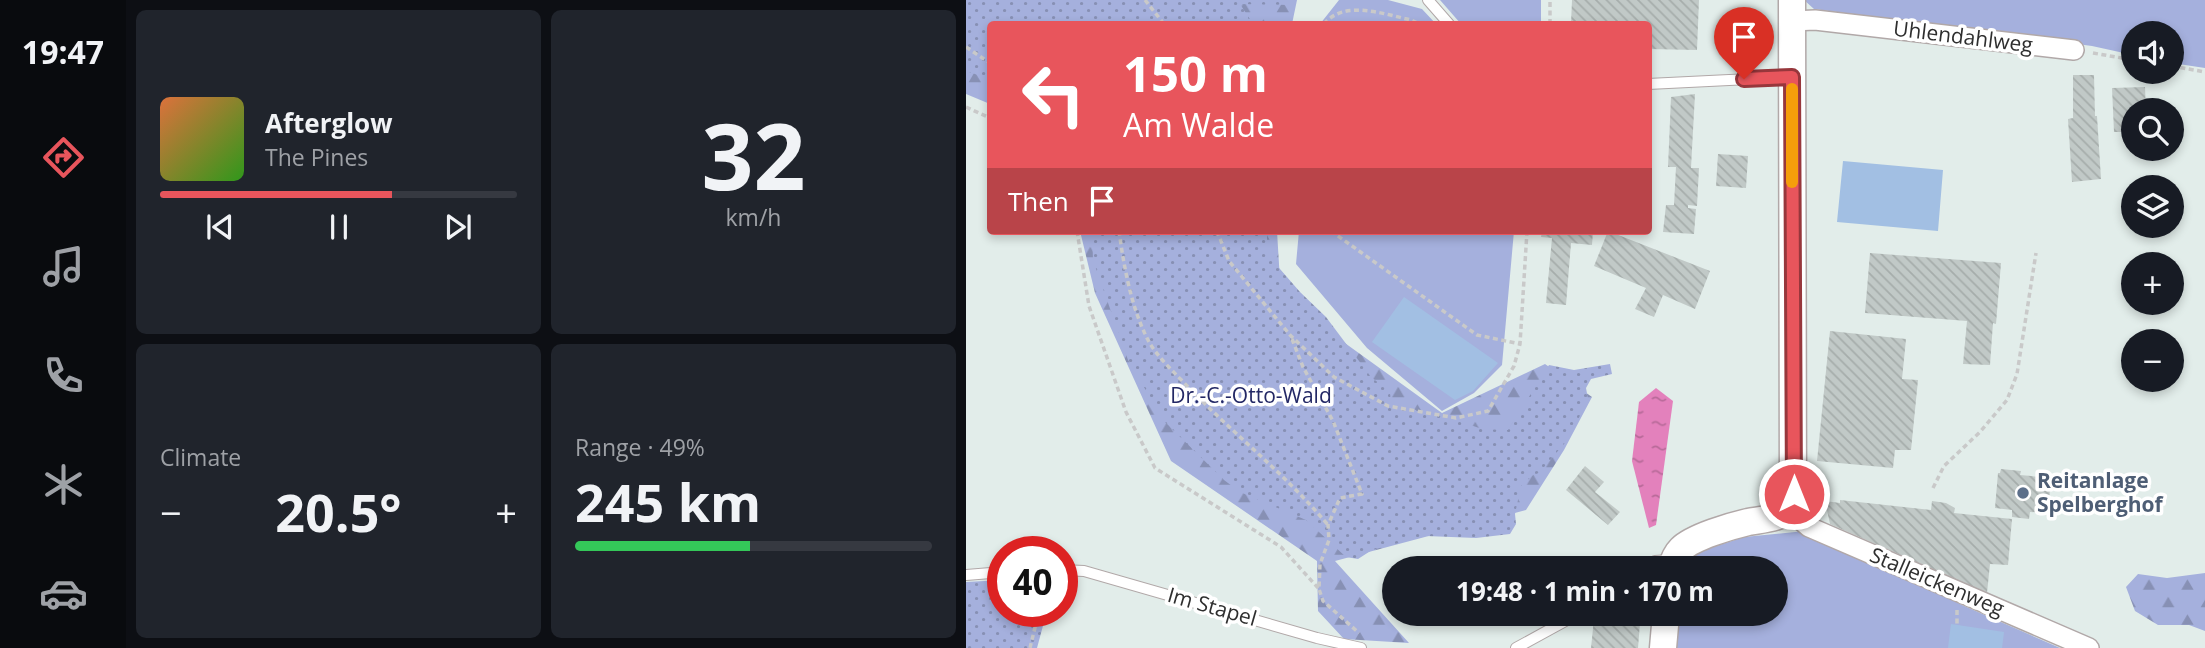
<!DOCTYPE html>
<html lang="en">
<head>
<meta charset="utf-8">
<style>
	:root { --surface:#171b24; --page:#20242c; --text:#f1f3f6; --muted:#9ea1a6; --line:#363941; --accent:#e8555c }
	body { margin:0; font-family:"Open Sans",sans-serif; background:var(--page); color:var(--text); height:100vh; display:flex; flex-direction:column; font-size:26px; white-space:nowrap }
	* { box-sizing:border-box; margin:0 }
	p { font-size:23px; color:var(--muted) }
	.icon { flex:none; width:38px; height:38px; fill:none; stroke:currentColor; stroke-width:2; stroke-linecap:round; stroke-linejoin:round }
	.map { position:relative; flex:1; overflow:hidden }
	.drawer { display:flex; flex-direction:column; gap:10px; padding:10px; background:#0d0f14; width:840px }
	.drawer>* { flex:none }
	.top-card { position:absolute; left:21px; top:21px; width:665px; height:214px; border-radius:7px; box-shadow:0 4px 10px #0003; background:#e8555c; color:#fff; overflow:hidden }
	.controls { position:absolute; left:1155px; top:21px; display:grid; gap:14px }
	.controls a { display:grid; place-items:center; width:63px; height:63px; border-radius:50%; background:var(--surface); box-shadow:0 4px 10px #0003; font-size:35px }
	.speed { position:absolute; left:21px; top:536px; display:flex; gap:14px; font-size:35px; font-weight:700; text-align:center }
	.speed>* { display:grid; place-content:center; width:91px; height:91px; border-radius:50%; background:var(--surface); box-shadow:0 4px 10px #0003; line-height:1 }
	.speed .limit { border:10px solid #d22; background:#fff; color:#111 }
	.pin { position:absolute; display:grid; place-items:center; width:60px; height:60px; color:#fff; margin:-72px -30px; border-radius:50% 50% 50% 0; rotate:-45deg; box-shadow:0 0 7px #0007 }
	.pin .icon { rotate:45deg }
	.me { position:absolute; width:77px; margin:-38px; rotate:0deg; stroke-linejoin:round; filter:drop-shadow(0 0 5px #0008) }
	.turn { display:flex; align-items:center; gap:24px; height:147px; padding:0 21px; font-size:32px }
	.turn .icon { width:91px; height:91px; stroke-width:2.5 }
	.turn b { display:block; font-size:49px; line-height:60px }
	.then { display:flex; align-items:center; height:66px; padding:0 21px; background:#0003; gap:14px; font-size:26px }
	.big { font-size:52px; font-weight:700; line-height:1.1 }
	.drawer .card { flex:1; display:flex; flex-direction:column; justify-content:center; gap:10px; min-width:0; padding:0 24px; border-radius:10px; background:var(--page) }
	.drawer .dial { align-items:center; gap:0 }
	.dial b { font-size:91px; line-height:1 }
	.song { display:flex; align-items:center; gap:21px }
	.cover { width:84px; height:84px; border-radius:10px; background:linear-gradient(135deg,hsl(20 70% 55%),hsl(110 70% 35%)) }
	.played { height:7px; border-radius:4px; background:linear-gradient(90deg,var(--accent) 65%,var(--line) 65%) }
	.keys { display:flex; justify-content:space-around; direction:ltr }
	.heat { display:flex; justify-content:space-between; align-items:center; font-size:38px; direction:ltr }
	.charge { height:10px; border-radius:5px; background:linear-gradient(90deg,#34c759 49%,var(--line) 0) }
	.drawer .tiles { flex:1; display:grid; gap:10px; grid-template-columns:repeat(2,1fr) }
	.trip { position:absolute; left:416px; top:556px; width:406px; height:70px; border-radius:35px; background:var(--surface); box-shadow:0 4px 10px #0003; font-weight:700; line-height:70px; text-align:center }
	main { display:flex; flex:1; min-height:0 }
	.dock { display:flex; flex-direction:column; width:126px; justify-content:space-around; align-items:center; background:#090b0e; color:var(--muted) }
	.dock .icon { width:49px; height:49px }
	.dock .current { color:var(--accent) }
	.dock b { font-size:32px; color:var(--text) }
	.map>svg:first-child { display:block }
	.grass { fill:#a5b0dd }
	.forest { fill:url(#forest-firs) }
	.park { fill:url(#park-dots) }
	.pitch { fill:#a2bfe3 }
	.water { fill:url(#water-ripples) }
	.building { fill:url(#building-back-hatch) }
	.lines { fill:none; stroke-linecap:round; stroke-linejoin:round }
	.lane-casing { stroke:#b1a8a8; stroke-width:12 }
	.street-casing { stroke:#b1a8a8; stroke-width:22 }
	.secondary-casing { stroke:#b1a8a8; stroke-width:29 }
	.path { stroke:#c9c9c9; stroke-width:3.5; stroke-dasharray:5 3.5; stroke-linecap:butt }
	.lane { stroke:#fff; stroke-width:10 }
	.street { stroke:#fff; stroke-width:19 }
	.secondary { stroke:#fff; stroke-width:26 }
	.route-casing { stroke:#97373c; stroke-width:18 }
	.route { stroke:#e8555c; stroke-width:12 }
	.slow { stroke:#f59e0b; stroke-width:12 }
	.service-dot { fill:#5c6f8a; stroke:#fff; stroke-width:2.5 }
	.labels { text-anchor:middle; stroke-width:7; stroke-linejoin:round; paint-order:stroke }
	.street-label { font-size:21px; fill:#2e2e2e; stroke:#fff }
	.park-label { font-size:21px; fill:#232865; stroke:#fff }
	.service-label { font-size:21px; font-weight:bold; fill:#4e5e75; stroke:#fff; text-anchor:start }
</style>
</head>
<body>
<main>
<nav class="dock">
<b>19:47</b>
<svg class="icon current" aria-label="directions" viewBox="0 0 24 24"><path d="M12 3l9 9-9 9-9-9zM9 14v-3h6M13 9l2 2-2 2"/></svg>
<svg class="icon" aria-label="music" viewBox="0 0 24 24"><path d="M9 18V5l10-2v13"/><circle cx="6" cy="18" r="3"/><circle cx="16" cy="16" r="3"/></svg>
<svg class="icon" aria-label="phone" viewBox="0 0 24 24"><path d="M5 4h4l2 5-3 2q2 4 5 5l2-3 5 2v4C11 20 4 13 5 4z"/></svg>
<svg class="icon" aria-label="climate" viewBox="0 0 24 24"><path d="M12 3v18M4 7l16 10M4 17L20 7"/></svg>
<svg class="icon" aria-label="car" viewBox="0 0 24 24"><path d="M5 17H2v-5l4-1 3-4h7l3 4 3 1v5h-3M9 17h6M6 11h13"/><circle cx="7" cy="17" r="2"/><circle cx="17" cy="17" r="2"/></svg>
</nav>
<section class="drawer">
<div class="tiles">
<div class="card">
<div class="song"><i class="cover"></i><div><b>Afterglow</b><p>The Pines</p></div></div>
<div class="played"></div>
<div class="keys"><svg class="icon" aria-label="previous" viewBox="0 0 24 24"><path d="M18 5L8 12l10 7zM5 5v14"/></svg><svg class="icon" aria-label="pause" viewBox="0 0 24 24"><path d="M8 5v14M16 5v14"/></svg><svg class="icon" aria-label="next" viewBox="0 0 24 24"><path d="M6 5l10 7-10 7zM19 5v14"/></svg></div>
</div>
<div class="card dial"><b>32</b><p>km/h</p></div>
<div class="card"><p>Climate</p>
<div class="heat"><a>−</a><b class="big">20.5°</b><a>+</a></div>
</div>
<div class="card"><p>Range · 49%</p><b class="big">245 km</b><div class="charge"></div></div>
</div>
</section>
<div class="map">
<svg width="1239" height="648" viewBox="0 0 1239 648">
	<defs>
		<pattern id="forest-firs" width="22" height="20" patternUnits="userSpaceOnUse" patternTransform="scale(1.75)"><rect width="22" height="20" fill="#a5b0dd"/><path d="M5 1l3.5 6h-7zM16 11l3.5 6h-7z" fill="#8790b4"/></pattern>
		<pattern id="park-dots" width="8" height="8" patternUnits="userSpaceOnUse" patternTransform="scale(1.75)"><rect width="8" height="8" fill="#a5b0dd"/><path d="M2 2h.1M6 6h.1" fill="none" stroke="#8790b4" stroke-width="1.8" stroke-linecap="round"/></pattern>
		<pattern id="water-ripples" width="26" height="14" patternUnits="userSpaceOnUse" patternTransform="scale(1.75)"><rect width="26" height="14" fill="#e381bc"/><path d="M2 4q2-2 4 0t4 0M15 11q2-2 4 0t4 0" fill="none" stroke="#b86a99"/></pattern>
		<pattern id="building-back-hatch" width="6" height="6" patternUnits="userSpaceOnUse" patternTransform="scale(1.75)"><rect width="6" height="6" fill="#c1c9c7"/><path d="M-1 5l2 2M0 0l6 6M5-1l2 2" fill="none" stroke="#a6adab"/></pattern>
	</defs>
	<rect width="100%" height="100%" fill="#e2edea"/>
	<path class="grass" d="M373,0H422L456,9L470,24H354Z
		M474,0H575V24H495Z
		M838,0H1239V68L1206,63V33H1167V55L1126,46L848,9Z
		M333,231H548L536,365L508,393L476,411L401,348L330,264Z
		M839,531L962,587L996,605L1094,648H706L708,614H810V569H718L729,553L778,537Z"/>
	<path class="forest" d="M0,0H331L326,24H24V104L0,94Z
		M114,231H311L315,297L476,413L579,364L626,397L598,450L560,510L369,561L443,643L378,639L352,611L351,561L205,461L129,293Z
		M1239,573V631L1223,625H1192L1169,611L1160,587L1172,574L1201,578Z"/>
	<path class="park" d="M0,0H323V5L274,4L287,24H24V79L0,71Z
		M126,231H301V254L334,292L360,317L405,377L424,392L425,404L487,419L516,429L542,430L583,365L608,370L644,364L646,374L625,379L620,388L622,399L603,438L573,473L567,475L555,486L549,514L550,524L544,534L510,538L460,536L406,550L392,559L380,557L340,520L274,492L258,480L198,421L162,360L127,260Z
		M37,580V611H81L71,648H0V582Z"/>
	<path class="pitch" d="M877,161L977,170L972,231L871,222Z
		M438,297L532,363L507,391L489,400L406,342Z
		M985,624L1038,632L1036,648H982Z"/>
	<path class="water" d="M690,388L707,401L690,525L683,528L666,461L673,402Z"/>
	<path class="building" d="M606,0H733L731,50L682,49V24H605Z
		M1107,75H1128L1129,116H1131L1135,179L1106,182L1102,119L1107,118Z
		M1179,87L1180,110H1167V132H1148L1146,88Z
		M729,94L725,168H733L731,206L722,205V208L730,209L728,234L697,232L700,205H708L710,167H702L705,97Z
		M752,154L782,156L780,188L750,186Z
		M576,231H627L626,245L605,243L600,305L580,303L586,238L575,237Z
		M642,231L744,271L729,309L697,295L688,317L669,309L680,288L628,266Z
		M904,253L1035,263L1030,324L1027,323L1024,365L997,364L1001,321L899,313Z
		M864,331L940,339L936,379L952,380L945,450H929L927,468L851,461Z
		M619,466L638,482L629,492L654,512L642,525L600,490Z
		M1035,469L1055,471L1054,475L1085,478L1082,513L1064,512L1063,519L1046,517V510L1029,508L1032,473H1034Z
		M874,500L965,510L966,501L980,503L989,508L988,513L1046,519L1042,565L1024,564L1021,593L864,524L859,501L874,503Z
		M628,619L674,623L672,648H625Z"/>
	<g class="lines">
		<defs>
			<path id="lane" d="M462,0L483,24
				M682,84L825,77
				M680,569L689,561L704,560
				M96,570L118,571L351,638L395,648
				M0,575L37,572
				M550,648L612,614"/>
			<path id="street" d="M826,21L849,20L1108,50
				M823,510L843,527L1123,648"/>
			<path id="secondary" d="M705,569C707,561 709,555 715,549C727,537 765,526 782,522C798,519 818,519 827,504L826,0
				M697,648L700,614"/>
		</defs>
		<use href="#lane" class="lane-casing"/>
		<use href="#street" class="street-casing"/>
		<use href="#secondary" class="secondary-casing"/>
		<path class="path" d="M179,0L198,24
			M358,24C378,0 414,13 445,20L453,24
			M584,24V0
			M0,47L24,63
			M1127,53L1167,60
			M1206,66L1239,72
			M0,107L24,118
			M111,231L123,306L160,412L189,468L315,547L353,589
			M153,231C158,267 165,307 182,340C190,356 211,375 224,389C269,435 320,475 362,525
			M251,231L263,261L324,335L368,377L422,406L490,418L522,411L548,366L554,344L561,231
			M365,231L511,335L554,344
			M326,339L337,367L367,421L396,494L374,498L362,525L363,540L354,564L353,589L357,601L393,633
			M967,488L978,466L1014,432L1041,400L1051,374L1070,253
			M991,610V625
			M64,648L73,611"/>
		<use href="#lane" class="lane"/>
		<use href="#street" class="street"/>
		<use href="#secondary" class="secondary"/>
	</g>
	<g class="lines">
		<defs>
			<path id="route" d="M778,79L826,77L828,494"/>
		</defs>
		<use href="#route" class="route-casing"/>
		<use href="#route" class="route"/>
		<path class="slow" d="M826,89V182"/>
	</g>
	<circle class="service-dot" cx="1057" cy="493" r="7"/>
	<g class="labels">
		<g class="street-label">
			<text transform="translate(997 37) rotate(7)" y="7">Uhlendahlweg</text>
			<text transform="translate(971 582) rotate(23)" y="7">Stalleickenweg</text>
			<text transform="translate(246 607) rotate(16)" y="7">Im Stapel</text>
		</g>
		<g class="park-label">
			<text x="285" y="403">Dr.-C.-Otto-Wald</text>
		</g>
		<g class="service-label">
			<text x="1071" y="488">Reitanlage<tspan x="1071" dy="24">Spelberghof</tspan></text>
		</g>
	</g>
</svg>
<div class="controls">
<a><svg class="icon" aria-label="sound" viewBox="0 0 24 24"><path d="M4 9h4l5-4v14l-5-4H4zM17 9q2 3 0 6"/></svg></a>
<a><svg class="icon" aria-label="search" viewBox="0 0 24 24"><circle cx="10" cy="10" r="6"/><path d="M15 15l6 6"/></svg></a>
<a><svg class="icon" aria-label="layers" viewBox="0 0 24 24"><path d="M12 4l9 5-9 5-9-5zM3 14l9 5 9-5"/></svg></a>
<a>+</a>
<a>−</a>
</div>
<div class="speed"><div class="limit">40</div></div>
<div class="pin" style="left:778px;top:79px;background:#d93025"><svg class="icon" aria-label="arrive" viewBox="0 0 24 24"><path d="M6 21V4h12l-3 4 3 4H6"/></svg></div>
<svg class="me" style="left:828px;top:494px" viewBox="-20 -20 40 40"><circle r="17" fill="#e8555c" stroke="#fff" stroke-width="3"/><path d="M0-11L8 9 0 5-8 9z" fill="#fff"/></svg>
<div class="trip">19:48 · 1 min · 170 m</div>
<div class="top-card">
<div class="turn"><svg class="icon" aria-label="left" viewBox="0 0 24 24"><path d="M17 20v-9H6M10 6l-5 5 5 5"/></svg><div><b>150 m</b>Am Walde</div></div>
<div class="then">Then<svg class="icon" aria-label="arrive" viewBox="0 0 24 24"><path d="M6 21V4h12l-3 4 3 4H6"/></svg></div>
</div>
</div>
</main>
</body>
</html>
